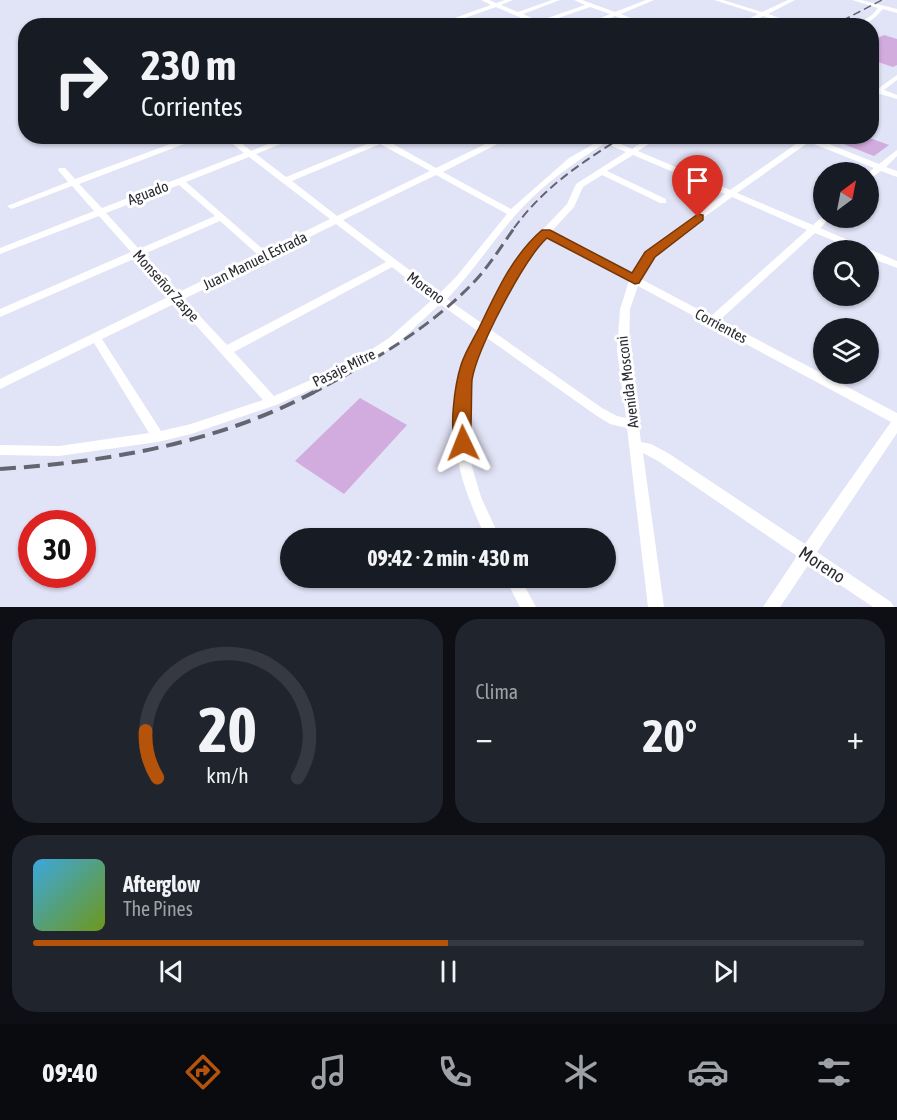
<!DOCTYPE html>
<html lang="es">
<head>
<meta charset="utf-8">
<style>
	:root { --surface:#171b24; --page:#20242c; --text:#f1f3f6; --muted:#9ea1a6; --line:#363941; --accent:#b45309 }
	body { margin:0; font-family:"Asap Condensed",sans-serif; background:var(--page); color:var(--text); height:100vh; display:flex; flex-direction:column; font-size:22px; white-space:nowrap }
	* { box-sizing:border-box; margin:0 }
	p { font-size:20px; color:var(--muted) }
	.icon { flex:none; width:33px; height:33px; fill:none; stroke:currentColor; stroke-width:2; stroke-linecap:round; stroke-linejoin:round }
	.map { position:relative; height:607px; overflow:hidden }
	.sheet { display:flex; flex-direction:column; gap:12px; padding:12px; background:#0d0f14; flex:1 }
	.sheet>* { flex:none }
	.guide { position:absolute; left:18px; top:18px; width:861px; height:126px; border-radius:24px; box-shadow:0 2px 4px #0004; background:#171b24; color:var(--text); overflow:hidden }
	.needle { width:39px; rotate:32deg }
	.tools { position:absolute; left:813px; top:162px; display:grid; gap:12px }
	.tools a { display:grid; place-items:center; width:66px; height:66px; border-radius:50%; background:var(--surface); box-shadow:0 2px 4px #0004; font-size:30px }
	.speed { position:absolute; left:18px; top:510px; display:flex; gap:12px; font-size:30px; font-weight:700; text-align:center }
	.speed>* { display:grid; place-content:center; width:78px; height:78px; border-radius:50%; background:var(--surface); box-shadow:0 2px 4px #0004; line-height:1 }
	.speed .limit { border:9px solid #d22; background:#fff; color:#111 }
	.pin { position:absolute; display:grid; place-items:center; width:51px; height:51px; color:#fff; margin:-62px -26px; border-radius:50% 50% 50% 0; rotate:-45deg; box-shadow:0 0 6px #0007 }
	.pin .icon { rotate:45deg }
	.me { position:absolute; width:66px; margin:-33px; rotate:358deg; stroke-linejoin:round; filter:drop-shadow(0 0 4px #0008) }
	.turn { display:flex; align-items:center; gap:21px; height:126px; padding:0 24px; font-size:27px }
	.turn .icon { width:78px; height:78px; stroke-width:2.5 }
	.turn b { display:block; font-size:42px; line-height:51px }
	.big { font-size:45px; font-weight:700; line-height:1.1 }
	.sheet .tile { flex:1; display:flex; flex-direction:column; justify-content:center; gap:9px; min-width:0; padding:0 21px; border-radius:24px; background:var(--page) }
	.sheet .dial { align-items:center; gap:0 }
	.dial svg { height:156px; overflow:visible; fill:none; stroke:var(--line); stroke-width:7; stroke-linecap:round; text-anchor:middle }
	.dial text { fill:var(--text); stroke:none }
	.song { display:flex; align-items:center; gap:18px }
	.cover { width:72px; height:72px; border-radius:9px; background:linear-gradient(135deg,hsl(200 70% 55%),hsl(80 70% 35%)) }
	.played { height:6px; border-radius:3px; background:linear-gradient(90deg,var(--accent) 50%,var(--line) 50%) }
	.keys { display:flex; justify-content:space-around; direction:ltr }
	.heat { display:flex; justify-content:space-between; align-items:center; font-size:33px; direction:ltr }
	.sheet .tiles { flex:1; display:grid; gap:12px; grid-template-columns:1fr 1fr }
	.tile:last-child { grid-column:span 2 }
	.trip { position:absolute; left:280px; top:528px; width:336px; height:60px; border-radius:30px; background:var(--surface); box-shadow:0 2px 4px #0004; font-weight:700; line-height:60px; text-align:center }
	.dock { display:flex; height:96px; justify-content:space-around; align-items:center; background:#090b0e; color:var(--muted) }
	.dock .icon { width:42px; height:42px }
	.dock .on { color:var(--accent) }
	.dock b { font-size:27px; color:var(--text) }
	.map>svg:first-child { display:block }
	.green { fill:#d2acde }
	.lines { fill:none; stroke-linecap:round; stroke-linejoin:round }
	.minor { fill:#fff; fill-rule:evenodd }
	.rail-far3 { stroke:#646570; stroke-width:1.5; stroke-dasharray:8 4; stroke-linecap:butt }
	.rail-far2 { stroke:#646570; stroke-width:2; stroke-dasharray:9 4.5; stroke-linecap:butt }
	.rail-far1 { stroke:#646570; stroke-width:3; stroke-dasharray:12 6; stroke-linecap:butt }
	.rail { stroke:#646570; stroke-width:4; stroke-dasharray:16 8; stroke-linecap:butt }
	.route { fill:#b45309; stroke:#753606; stroke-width:1.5 }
	.labels { text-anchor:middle; stroke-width:6; stroke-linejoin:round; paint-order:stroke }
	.street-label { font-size:15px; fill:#2b2c33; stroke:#fff }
	.near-street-label { font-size:18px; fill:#2b2c33; stroke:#fff }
</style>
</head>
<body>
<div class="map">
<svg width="897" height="607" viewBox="0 0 897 607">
	<rect width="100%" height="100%" fill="#e1e3f6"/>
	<path class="green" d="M884,35L897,39V65L893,67L872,60V41Z
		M830,137H867L889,145L874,156L828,138Z
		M360,398L407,425L344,494L295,461Z"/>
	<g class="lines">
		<path class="minor" d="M481,0H489L496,3L505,0H513L501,5L518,12L552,0H560L523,14L539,21L585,5L574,0H582L615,12L646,0H654L621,14L651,26H641L615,16L592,26H582L610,14L590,7L544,23L549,26H540L496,7L442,26H432L491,5Z
			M714,0H723L762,12L788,0H795L768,14L804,26H793L763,16L744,26H735L758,14Z
			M852,0H861L897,9V13L883,9C875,18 867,26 855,26L872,15L878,8Z
			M897,75V80L884,90L897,95V99L880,94L872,98V93Z
			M105,136H118L97,144L93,142Z
			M192,136H205L79,184L102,208L244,153L223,136H233L251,151L288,136H300L256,154L286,177L374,141L368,136H379L436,168L502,136H513L443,172L511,209L569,158L599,141L591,136H616L611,140L632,149L651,136H661L638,151L730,190L803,139L801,136H816L814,138L879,164L897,150V156L886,167L897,171V177L881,171L868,180V173L874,168L809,142L737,193L813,225L823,216L830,218L820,228L897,261V268L868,257V250H856L815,233L720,320L897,413V433L817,552L891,602L894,607H873L809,564L780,607H763L797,556L658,461L643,453L664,607H648L627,428L610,424L594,414L487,338L475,363L471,379L467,424L471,463L481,497L500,538H486C463,488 451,458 457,401C458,389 459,377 463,365C466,354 473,343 479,332L440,304L397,344L362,367L276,405L191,434L158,442L59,456L0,455V445L59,446L149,433L94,343L0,389V379L170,296L136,258L0,317V309L131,252L99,216L0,254V248L94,211L72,186L14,208L11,209L7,206L68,182L58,170L59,168H65L75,179ZM605,143L626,152L576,184L567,204L532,241L508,274L483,324L447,299C474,271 495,237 521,209C545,183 575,162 605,143ZM380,144L430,171L337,216L292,181ZM633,155L725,194L658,242L647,253L633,275L551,232L574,207L583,187L602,175L660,203H666V199L607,171ZM249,157L330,219L265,251L186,182ZM436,175L507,214L456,277L440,293L343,220ZM179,185L215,216L139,249L106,213ZM732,197L807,230L711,316L641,279L654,257L664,246ZM220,221L257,254L179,292L144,254ZM336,224L386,262L227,345L184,299ZM546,237L629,281L620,309L617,350L626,418L617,416L602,408L491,330C507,297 521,263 546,237ZM392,267L433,299L389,338L354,361L274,396L234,352ZM638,286L891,422L805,544L668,453L651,444L641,442L629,350L630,309ZM176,303L263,400L191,424L161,431L102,339Z
			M505,578H520L536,607H520Z"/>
		<path class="rail-far3" d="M832,26L882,0"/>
		<path class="rail-far2" d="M514,228C544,187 582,162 624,136"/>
		<path class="rail-far1" d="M311,394C369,363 428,330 474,282C490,265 502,245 515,227"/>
		<path class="rail" d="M0,469C107,462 218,443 314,392"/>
	</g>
	<path class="route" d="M698,214L703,215V220L655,257L639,283L635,284L547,238C524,259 477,349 472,380C471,394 472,441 469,448L463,450L457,448C448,431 455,384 461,365C465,352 473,340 479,328C496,293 512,256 542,230H550L632,273L645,252Z"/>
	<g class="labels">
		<g class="street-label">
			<text transform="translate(148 193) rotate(-21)" y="5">Aguado</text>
			<text transform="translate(255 261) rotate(-26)" y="5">Juan Manuel Estrada</text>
			<text transform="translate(166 286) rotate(48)" y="5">Monseñor Zaspe</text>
			<text transform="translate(426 288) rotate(36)" y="5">Moreno</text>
			<text transform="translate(721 326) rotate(28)" y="5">Corrientes</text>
			<text transform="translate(344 368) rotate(-26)" y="5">Pasaje Mitre</text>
			<text transform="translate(628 382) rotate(-97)" y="5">Avenida Mosconi</text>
		</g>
		<g class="near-street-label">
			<text transform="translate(822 565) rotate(33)" y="6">Moreno</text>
		</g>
	</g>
</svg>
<div class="tools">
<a><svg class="needle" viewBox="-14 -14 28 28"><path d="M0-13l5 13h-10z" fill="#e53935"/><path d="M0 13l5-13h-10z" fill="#9ea1a6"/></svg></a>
<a><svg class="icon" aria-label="search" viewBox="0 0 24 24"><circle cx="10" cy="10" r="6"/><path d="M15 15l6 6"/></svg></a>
<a><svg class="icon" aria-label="layers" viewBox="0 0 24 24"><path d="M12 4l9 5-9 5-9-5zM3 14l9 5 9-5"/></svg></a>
</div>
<div class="speed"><div class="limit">30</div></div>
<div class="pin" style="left:698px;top:217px;background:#d93025"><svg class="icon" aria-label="arrive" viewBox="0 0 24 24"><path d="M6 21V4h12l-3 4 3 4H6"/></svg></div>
<svg class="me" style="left:463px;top:443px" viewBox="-20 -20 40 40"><path d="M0-17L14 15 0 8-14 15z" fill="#b45309" stroke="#fff" stroke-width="4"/></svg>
<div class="trip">09:42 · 2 min · 430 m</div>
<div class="guide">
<div class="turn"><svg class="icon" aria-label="right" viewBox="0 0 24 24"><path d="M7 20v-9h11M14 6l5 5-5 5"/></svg><div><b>230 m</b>Corrientes</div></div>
</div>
</div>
<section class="sheet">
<div class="tiles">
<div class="tile dial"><svg viewBox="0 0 100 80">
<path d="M14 69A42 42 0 1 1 86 69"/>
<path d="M14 69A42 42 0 0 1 8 45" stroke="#b45309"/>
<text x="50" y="56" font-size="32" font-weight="700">20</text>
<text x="50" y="72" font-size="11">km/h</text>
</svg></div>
<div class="tile"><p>Clima</p>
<div class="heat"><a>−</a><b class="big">20°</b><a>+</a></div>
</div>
<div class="tile">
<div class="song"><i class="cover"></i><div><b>Afterglow</b><p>The Pines</p></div></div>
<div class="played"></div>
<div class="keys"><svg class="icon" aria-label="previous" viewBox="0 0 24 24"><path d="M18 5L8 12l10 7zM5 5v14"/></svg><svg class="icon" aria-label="pause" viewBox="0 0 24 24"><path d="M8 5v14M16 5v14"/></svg><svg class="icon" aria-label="next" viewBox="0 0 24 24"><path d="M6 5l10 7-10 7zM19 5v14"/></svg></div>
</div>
</div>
</section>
<nav class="dock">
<b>09:40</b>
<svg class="icon on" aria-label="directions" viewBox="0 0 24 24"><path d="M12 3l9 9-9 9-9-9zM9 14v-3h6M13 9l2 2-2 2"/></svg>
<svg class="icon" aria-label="music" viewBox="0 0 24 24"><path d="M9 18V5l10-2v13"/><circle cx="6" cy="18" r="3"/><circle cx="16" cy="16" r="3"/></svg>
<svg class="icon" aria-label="phone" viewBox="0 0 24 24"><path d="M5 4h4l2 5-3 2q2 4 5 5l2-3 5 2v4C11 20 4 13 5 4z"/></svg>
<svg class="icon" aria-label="climate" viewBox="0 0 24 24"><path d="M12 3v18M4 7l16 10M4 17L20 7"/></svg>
<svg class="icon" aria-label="car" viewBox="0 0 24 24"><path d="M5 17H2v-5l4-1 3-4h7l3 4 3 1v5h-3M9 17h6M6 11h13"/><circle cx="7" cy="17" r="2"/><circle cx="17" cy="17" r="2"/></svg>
<svg class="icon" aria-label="filters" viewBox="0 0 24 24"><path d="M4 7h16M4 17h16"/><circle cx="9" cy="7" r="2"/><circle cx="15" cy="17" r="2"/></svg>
</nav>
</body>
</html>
